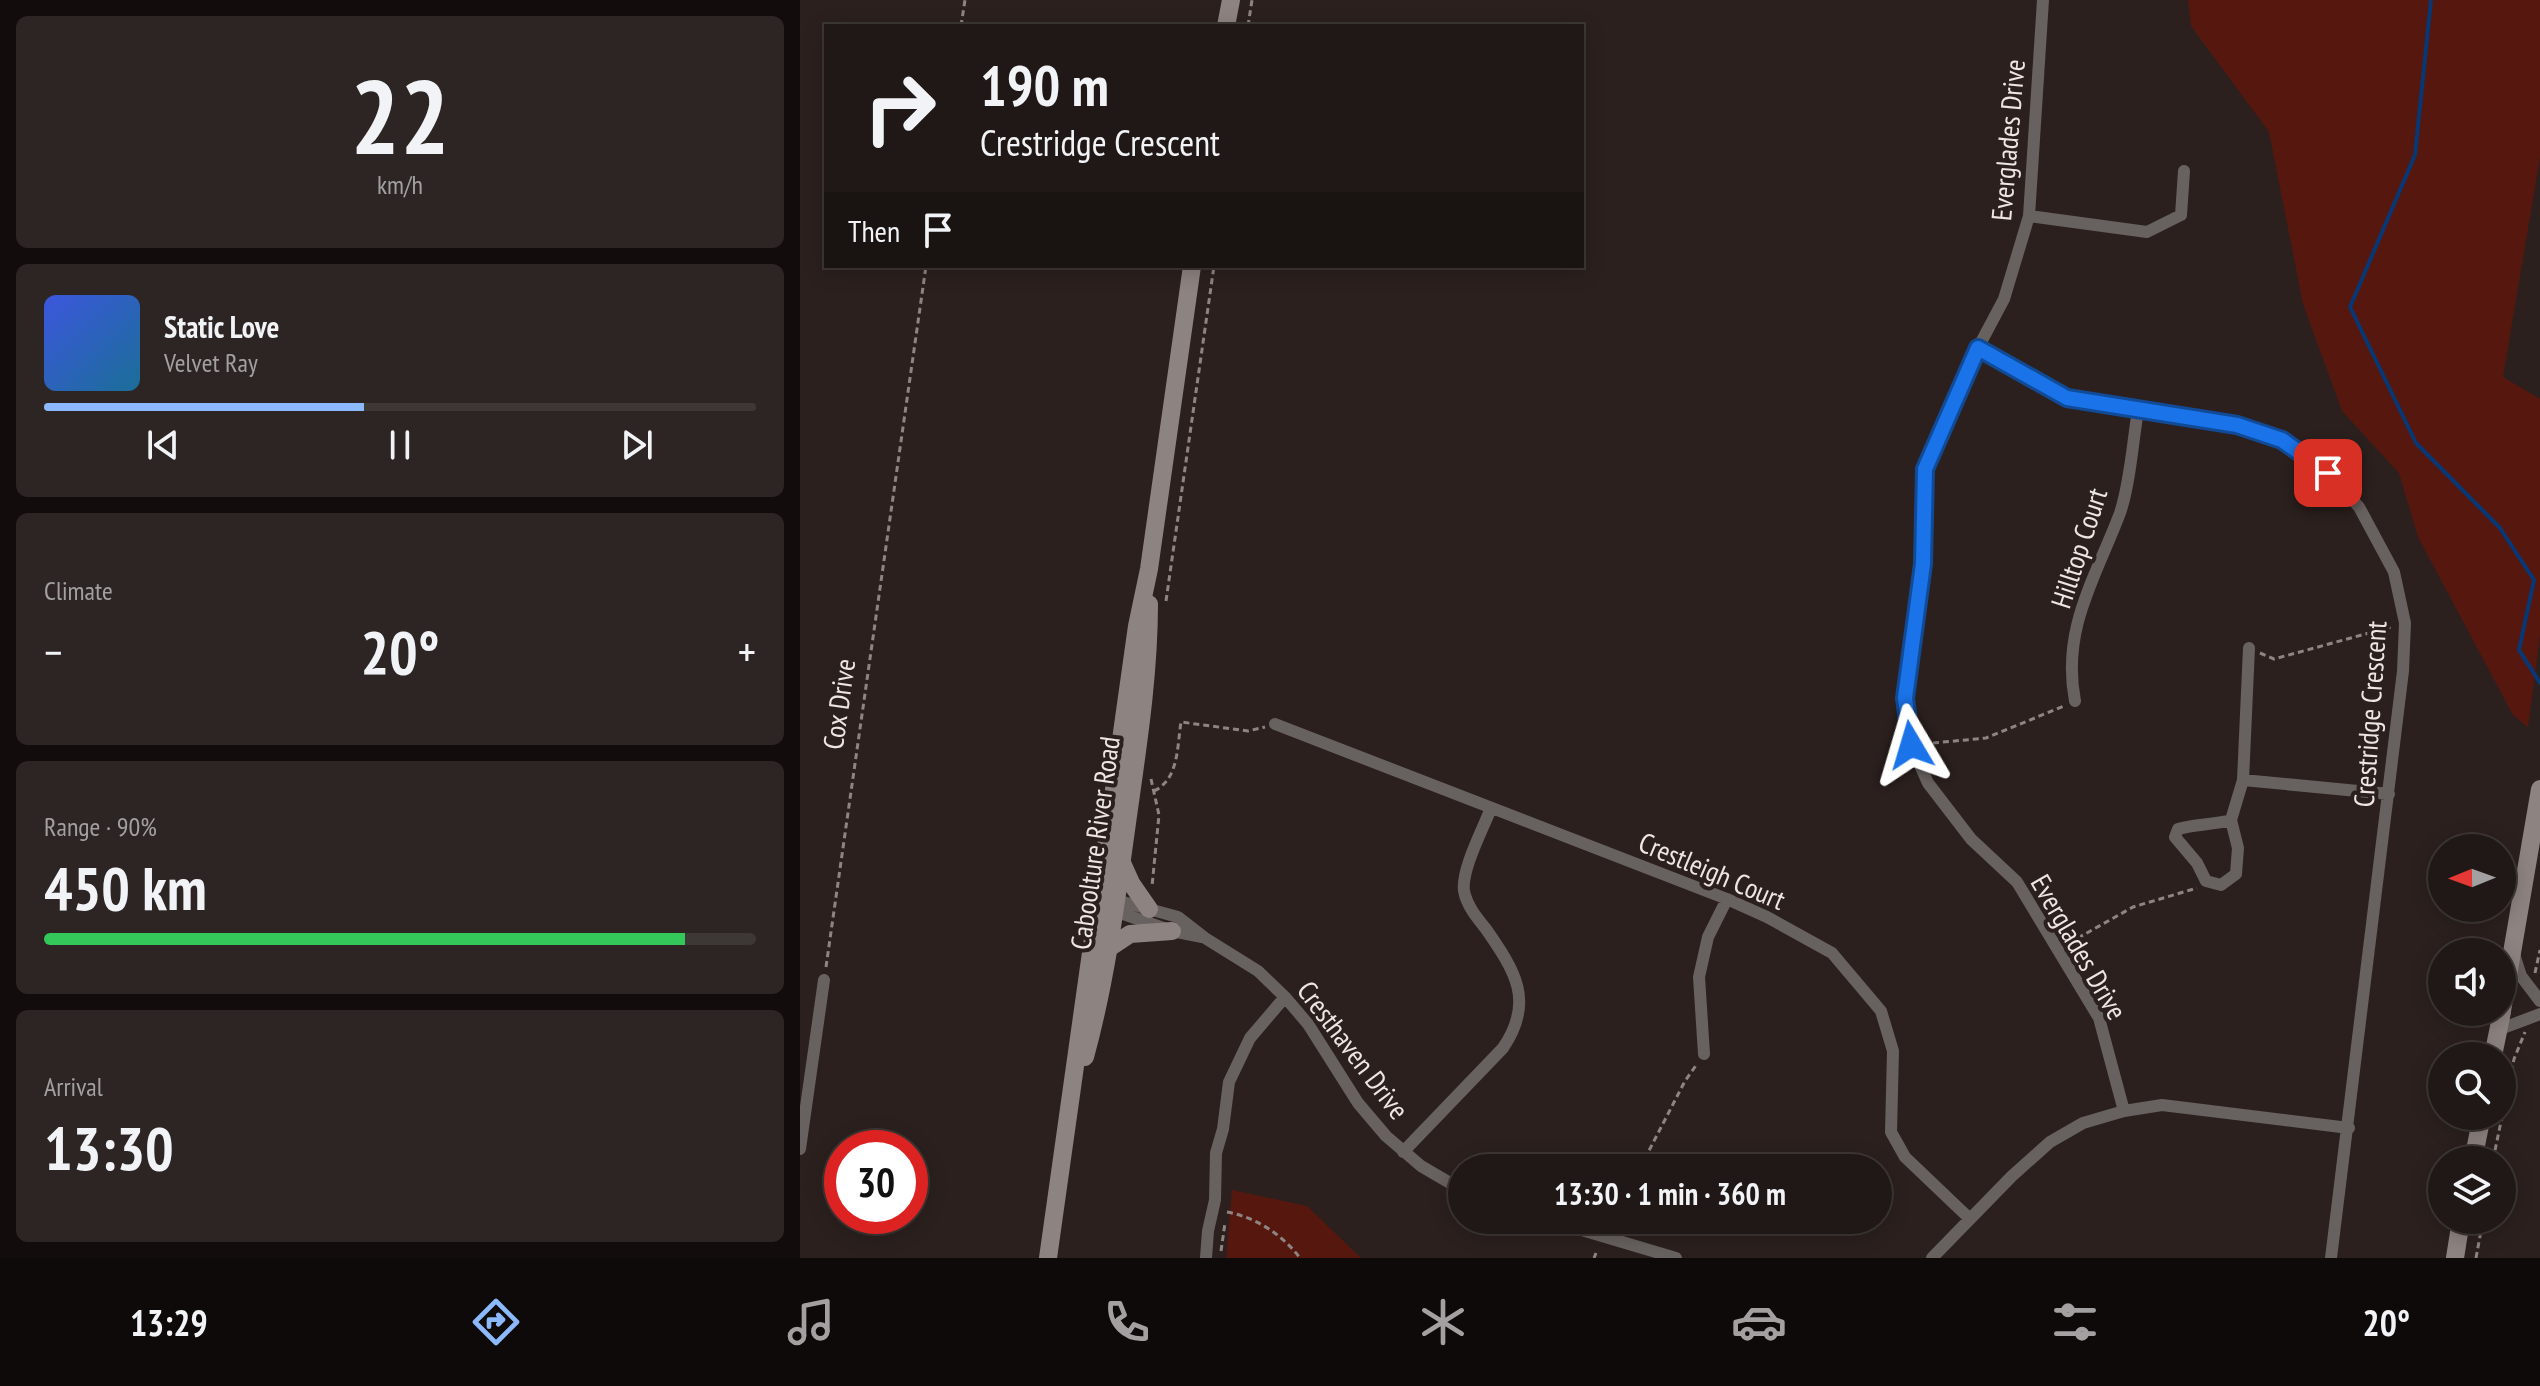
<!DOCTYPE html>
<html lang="en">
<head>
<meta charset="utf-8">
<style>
	:root { --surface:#201816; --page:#2d2523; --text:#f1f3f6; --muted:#a2a0a1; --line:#3d3735; --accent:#8bb9fc }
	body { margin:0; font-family:"PT Sans Narrow",sans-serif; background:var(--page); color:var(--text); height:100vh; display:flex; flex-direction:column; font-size:30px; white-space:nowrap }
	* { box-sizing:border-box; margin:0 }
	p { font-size:26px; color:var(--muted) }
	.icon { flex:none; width:44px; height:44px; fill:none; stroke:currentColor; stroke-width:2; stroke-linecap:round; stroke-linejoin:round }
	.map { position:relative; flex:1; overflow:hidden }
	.panel { display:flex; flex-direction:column; gap:16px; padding:16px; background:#120d0c; width:800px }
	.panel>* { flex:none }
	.hud { position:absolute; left:24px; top:24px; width:760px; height:244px; border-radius:0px; box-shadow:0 4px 20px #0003,0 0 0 2px var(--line); background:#201816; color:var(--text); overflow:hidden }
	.needle { width:52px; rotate:269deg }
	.fabs { position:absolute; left:1628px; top:834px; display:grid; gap:16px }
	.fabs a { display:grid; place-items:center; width:88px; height:88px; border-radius:50%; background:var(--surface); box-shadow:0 4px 20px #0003,0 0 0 2px var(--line); font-size:40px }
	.speed { position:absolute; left:24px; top:1130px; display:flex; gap:16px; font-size:40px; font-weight:700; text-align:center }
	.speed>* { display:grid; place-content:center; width:104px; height:104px; border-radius:50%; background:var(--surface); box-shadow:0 4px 20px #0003,0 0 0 2px var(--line); line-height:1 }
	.speed .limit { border:12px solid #d22; background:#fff; color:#111 }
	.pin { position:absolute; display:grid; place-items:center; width:68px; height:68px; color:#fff; margin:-34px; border-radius:16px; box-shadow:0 4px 12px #0006 }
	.me { position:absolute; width:88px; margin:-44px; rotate:353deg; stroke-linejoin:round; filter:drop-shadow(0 0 6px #0008) }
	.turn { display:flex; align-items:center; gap:28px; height:168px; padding:0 24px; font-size:36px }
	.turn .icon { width:104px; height:104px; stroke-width:2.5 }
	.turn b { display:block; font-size:56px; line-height:68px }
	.then { display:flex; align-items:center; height:76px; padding:0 24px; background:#0003; gap:16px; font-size:30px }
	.big { font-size:60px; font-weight:600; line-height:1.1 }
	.panel .card { flex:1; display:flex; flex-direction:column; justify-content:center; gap:12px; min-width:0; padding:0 28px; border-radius:12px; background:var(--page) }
	.panel .dial { align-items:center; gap:0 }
	.dial b { font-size:104px; line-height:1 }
	.song { display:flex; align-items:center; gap:24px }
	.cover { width:96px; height:96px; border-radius:12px; background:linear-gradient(135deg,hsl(230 70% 55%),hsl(200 70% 35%)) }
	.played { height:8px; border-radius:4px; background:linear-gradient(90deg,var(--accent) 45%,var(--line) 45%) }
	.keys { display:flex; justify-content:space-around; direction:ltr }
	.heat { display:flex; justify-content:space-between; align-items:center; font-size:44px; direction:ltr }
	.charge { height:12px; border-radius:6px; background:linear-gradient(90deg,#34c759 90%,var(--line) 0) }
	.trip { position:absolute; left:648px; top:1154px; width:444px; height:80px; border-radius:40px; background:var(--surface); box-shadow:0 4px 20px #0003,0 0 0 2px var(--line); font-weight:600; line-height:80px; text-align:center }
	.tabs { display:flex; height:128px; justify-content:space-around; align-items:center; background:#0d0a09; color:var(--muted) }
	.tabs .icon { width:56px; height:56px }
	.tabs .selected { color:var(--accent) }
	.tabs b { font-size:36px; color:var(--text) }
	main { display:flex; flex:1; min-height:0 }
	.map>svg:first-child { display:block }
	.green { fill:#56180e }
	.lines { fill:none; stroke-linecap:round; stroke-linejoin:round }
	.stream { stroke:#073775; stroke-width:4 }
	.path { stroke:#8e8583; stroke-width:3; stroke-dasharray:6 4; stroke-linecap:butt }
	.street { stroke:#67615f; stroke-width:12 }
	.secondary { stroke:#8d8381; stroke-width:18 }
	.route-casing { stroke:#114b97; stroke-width:20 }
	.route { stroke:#1a73e8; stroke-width:14 }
	.labels { text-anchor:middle; stroke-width:8; stroke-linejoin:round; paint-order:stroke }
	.street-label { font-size:28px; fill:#eee6e4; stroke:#2b201e }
</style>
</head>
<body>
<main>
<section class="panel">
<div class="card dial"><b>22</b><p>km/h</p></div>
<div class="card">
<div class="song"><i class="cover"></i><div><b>Static Love</b><p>Velvet Ray</p></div></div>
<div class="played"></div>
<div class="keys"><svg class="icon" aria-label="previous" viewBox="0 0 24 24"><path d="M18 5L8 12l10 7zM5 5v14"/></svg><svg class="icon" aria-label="pause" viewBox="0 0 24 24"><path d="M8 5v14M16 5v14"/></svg><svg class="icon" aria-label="next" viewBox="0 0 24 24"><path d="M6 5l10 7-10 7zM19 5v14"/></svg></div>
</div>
<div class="card"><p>Climate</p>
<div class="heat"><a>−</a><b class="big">20°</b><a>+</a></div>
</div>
<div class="card"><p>Range · 90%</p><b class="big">450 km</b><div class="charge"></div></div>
<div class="card"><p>Arrival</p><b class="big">13:30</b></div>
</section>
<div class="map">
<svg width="1740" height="1258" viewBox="0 0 1740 1258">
	<rect width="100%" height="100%" fill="#2b201e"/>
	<path class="green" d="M1388,0H1740V157L1703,377L1740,399V635L1728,727L1713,715L1618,537L1599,473L1542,411L1503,304L1469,132L1391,26Z
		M432,1190L507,1206L561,1258H426Z"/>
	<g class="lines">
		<path class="stream" d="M1631,0L1615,155L1550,307L1616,443L1700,528L1734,580L1719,650L1740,683"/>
		<path class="path" d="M161,26L165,0
			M448,26L452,0
			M366,601L414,266
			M1460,653L1474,659L1591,627
			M1123,744L1186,738L1264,706
			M351,779L359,815L352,886
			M354,791C379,779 377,747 381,722L448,731L465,727
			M1269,943L1333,907L1397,888
			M26,967L126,266
			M1735,973L1740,950
			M1693,1160L1714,1059L1725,1032
			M840,1168L885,1081L897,1064
			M427,1212C455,1217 483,1235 500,1258
			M421,1251L425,1223
			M794,1258L796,1253
			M1676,1258L1683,1220"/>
		<path class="street" d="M1243,0L1229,216L1204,299L1170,363L1125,469L1123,564L1105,698L1111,745L1128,783L1171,839L1217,882L1299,1018L1324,1111
			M1229,216L1347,232L1381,215L1384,171
			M1178,348L1267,398L1437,425L1482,440L1528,473L1559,507L1594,572L1605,623L1603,671L1531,1258
			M1275,701C1261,629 1296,577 1320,513C1330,484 1333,440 1338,410
			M475,724L927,899L967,917L1032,953L1081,1011L1093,1051L1091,1132L1105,1157L1170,1219
			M1443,780L1449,648
			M1431,820C1413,825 1395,824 1378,829L1375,837L1397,863L1406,881L1421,885L1436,874L1438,848L1431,820L1443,780L1589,794
			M312,899L378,917L405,938L458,971L485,997L508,1024L558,1103L586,1136L621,1166L662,1190
			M309,909L372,931L402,937
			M1714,954L1721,976L1740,1001
			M1698,1030L1740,1014
			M904,1054L899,977L908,937L927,899
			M0,1149L24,980
			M603,1152L703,1048C735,1001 715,971 686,929C677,918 667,906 664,891C661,870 683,829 691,808
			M748,1220L876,1258
			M406,1258L408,1231L415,1200L416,1153L423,1129L429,1082L450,1038L485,997
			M1132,1258L1212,1176L1250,1142L1283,1123L1324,1111L1362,1105L1549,1128"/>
		<path class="secondary" d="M426,26L431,0
			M322,863L331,883L349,909
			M309,948L330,934L372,931
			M1702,1011L1740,789
			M1693,1056L1702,1012
			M285,1057C306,980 316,902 327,823C337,751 349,677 349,604
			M1673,1160L1682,1116
			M248,1258L337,626L349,569L392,266
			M1655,1258L1661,1220"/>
	</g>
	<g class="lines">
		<defs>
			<path id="route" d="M1111,745L1105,698L1123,564L1125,469L1178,348L1267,398L1437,425L1482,440L1528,473"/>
		</defs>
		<use href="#route" class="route-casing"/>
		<use href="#route" class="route"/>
	</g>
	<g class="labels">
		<g class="street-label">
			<text transform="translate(1208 140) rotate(-85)" y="10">Everglades Drive</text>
			<text transform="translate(1279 548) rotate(-72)" y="10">Hilltop Court</text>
			<text transform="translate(39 704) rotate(-82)" y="10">Cox Drive</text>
			<text transform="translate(1570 714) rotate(-86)" y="10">Crestridge Crescent</text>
			<text transform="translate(295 843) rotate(-82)" y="10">Caboolture River Road</text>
			<text transform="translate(912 871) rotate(23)" y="10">Crestleigh Court</text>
			<text transform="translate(1279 947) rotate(60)" y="10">Everglades Drive</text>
			<text transform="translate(553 1050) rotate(53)" y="10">Cresthaven Drive</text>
		</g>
	</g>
</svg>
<div class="fabs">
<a><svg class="needle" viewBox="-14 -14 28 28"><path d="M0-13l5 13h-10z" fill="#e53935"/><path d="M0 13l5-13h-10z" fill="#a2a0a1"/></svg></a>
<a><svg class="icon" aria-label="sound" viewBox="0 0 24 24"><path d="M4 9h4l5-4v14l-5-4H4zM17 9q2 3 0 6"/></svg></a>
<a><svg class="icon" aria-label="search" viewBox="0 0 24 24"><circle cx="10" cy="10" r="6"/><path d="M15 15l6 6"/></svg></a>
<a><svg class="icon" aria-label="layers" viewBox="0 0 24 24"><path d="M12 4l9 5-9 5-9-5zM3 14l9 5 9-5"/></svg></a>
</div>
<div class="speed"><div class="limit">30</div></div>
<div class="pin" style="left:1528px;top:473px;background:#d93025"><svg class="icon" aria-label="arrive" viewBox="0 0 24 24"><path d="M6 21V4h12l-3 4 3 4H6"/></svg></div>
<svg class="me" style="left:1111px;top:745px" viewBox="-20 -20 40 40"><path d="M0-17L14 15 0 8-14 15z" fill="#1a73e8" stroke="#fff" stroke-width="4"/></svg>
<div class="trip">13:30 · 1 min · 360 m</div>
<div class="hud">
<div class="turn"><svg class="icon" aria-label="right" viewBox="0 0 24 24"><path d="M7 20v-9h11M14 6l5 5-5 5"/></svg><div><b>190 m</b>Crestridge Crescent</div></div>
<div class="then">Then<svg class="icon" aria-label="arrive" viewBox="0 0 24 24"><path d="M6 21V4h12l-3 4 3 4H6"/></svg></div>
</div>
</div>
</main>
<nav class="tabs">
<b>13:29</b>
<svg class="icon selected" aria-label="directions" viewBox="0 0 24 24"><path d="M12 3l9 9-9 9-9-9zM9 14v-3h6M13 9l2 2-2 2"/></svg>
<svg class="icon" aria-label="music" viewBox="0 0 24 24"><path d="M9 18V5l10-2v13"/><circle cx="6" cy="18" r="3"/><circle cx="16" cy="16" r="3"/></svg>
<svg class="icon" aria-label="phone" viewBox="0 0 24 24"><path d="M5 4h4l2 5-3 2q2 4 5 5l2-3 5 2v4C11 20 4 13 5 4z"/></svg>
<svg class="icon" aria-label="climate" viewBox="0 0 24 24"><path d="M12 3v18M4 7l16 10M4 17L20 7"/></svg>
<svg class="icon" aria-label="car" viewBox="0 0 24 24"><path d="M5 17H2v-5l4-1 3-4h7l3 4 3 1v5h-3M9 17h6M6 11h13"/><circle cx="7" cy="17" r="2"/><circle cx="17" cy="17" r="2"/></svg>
<svg class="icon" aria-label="filters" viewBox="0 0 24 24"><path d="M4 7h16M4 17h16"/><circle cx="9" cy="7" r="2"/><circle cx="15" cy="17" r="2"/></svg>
<b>20°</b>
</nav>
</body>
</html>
